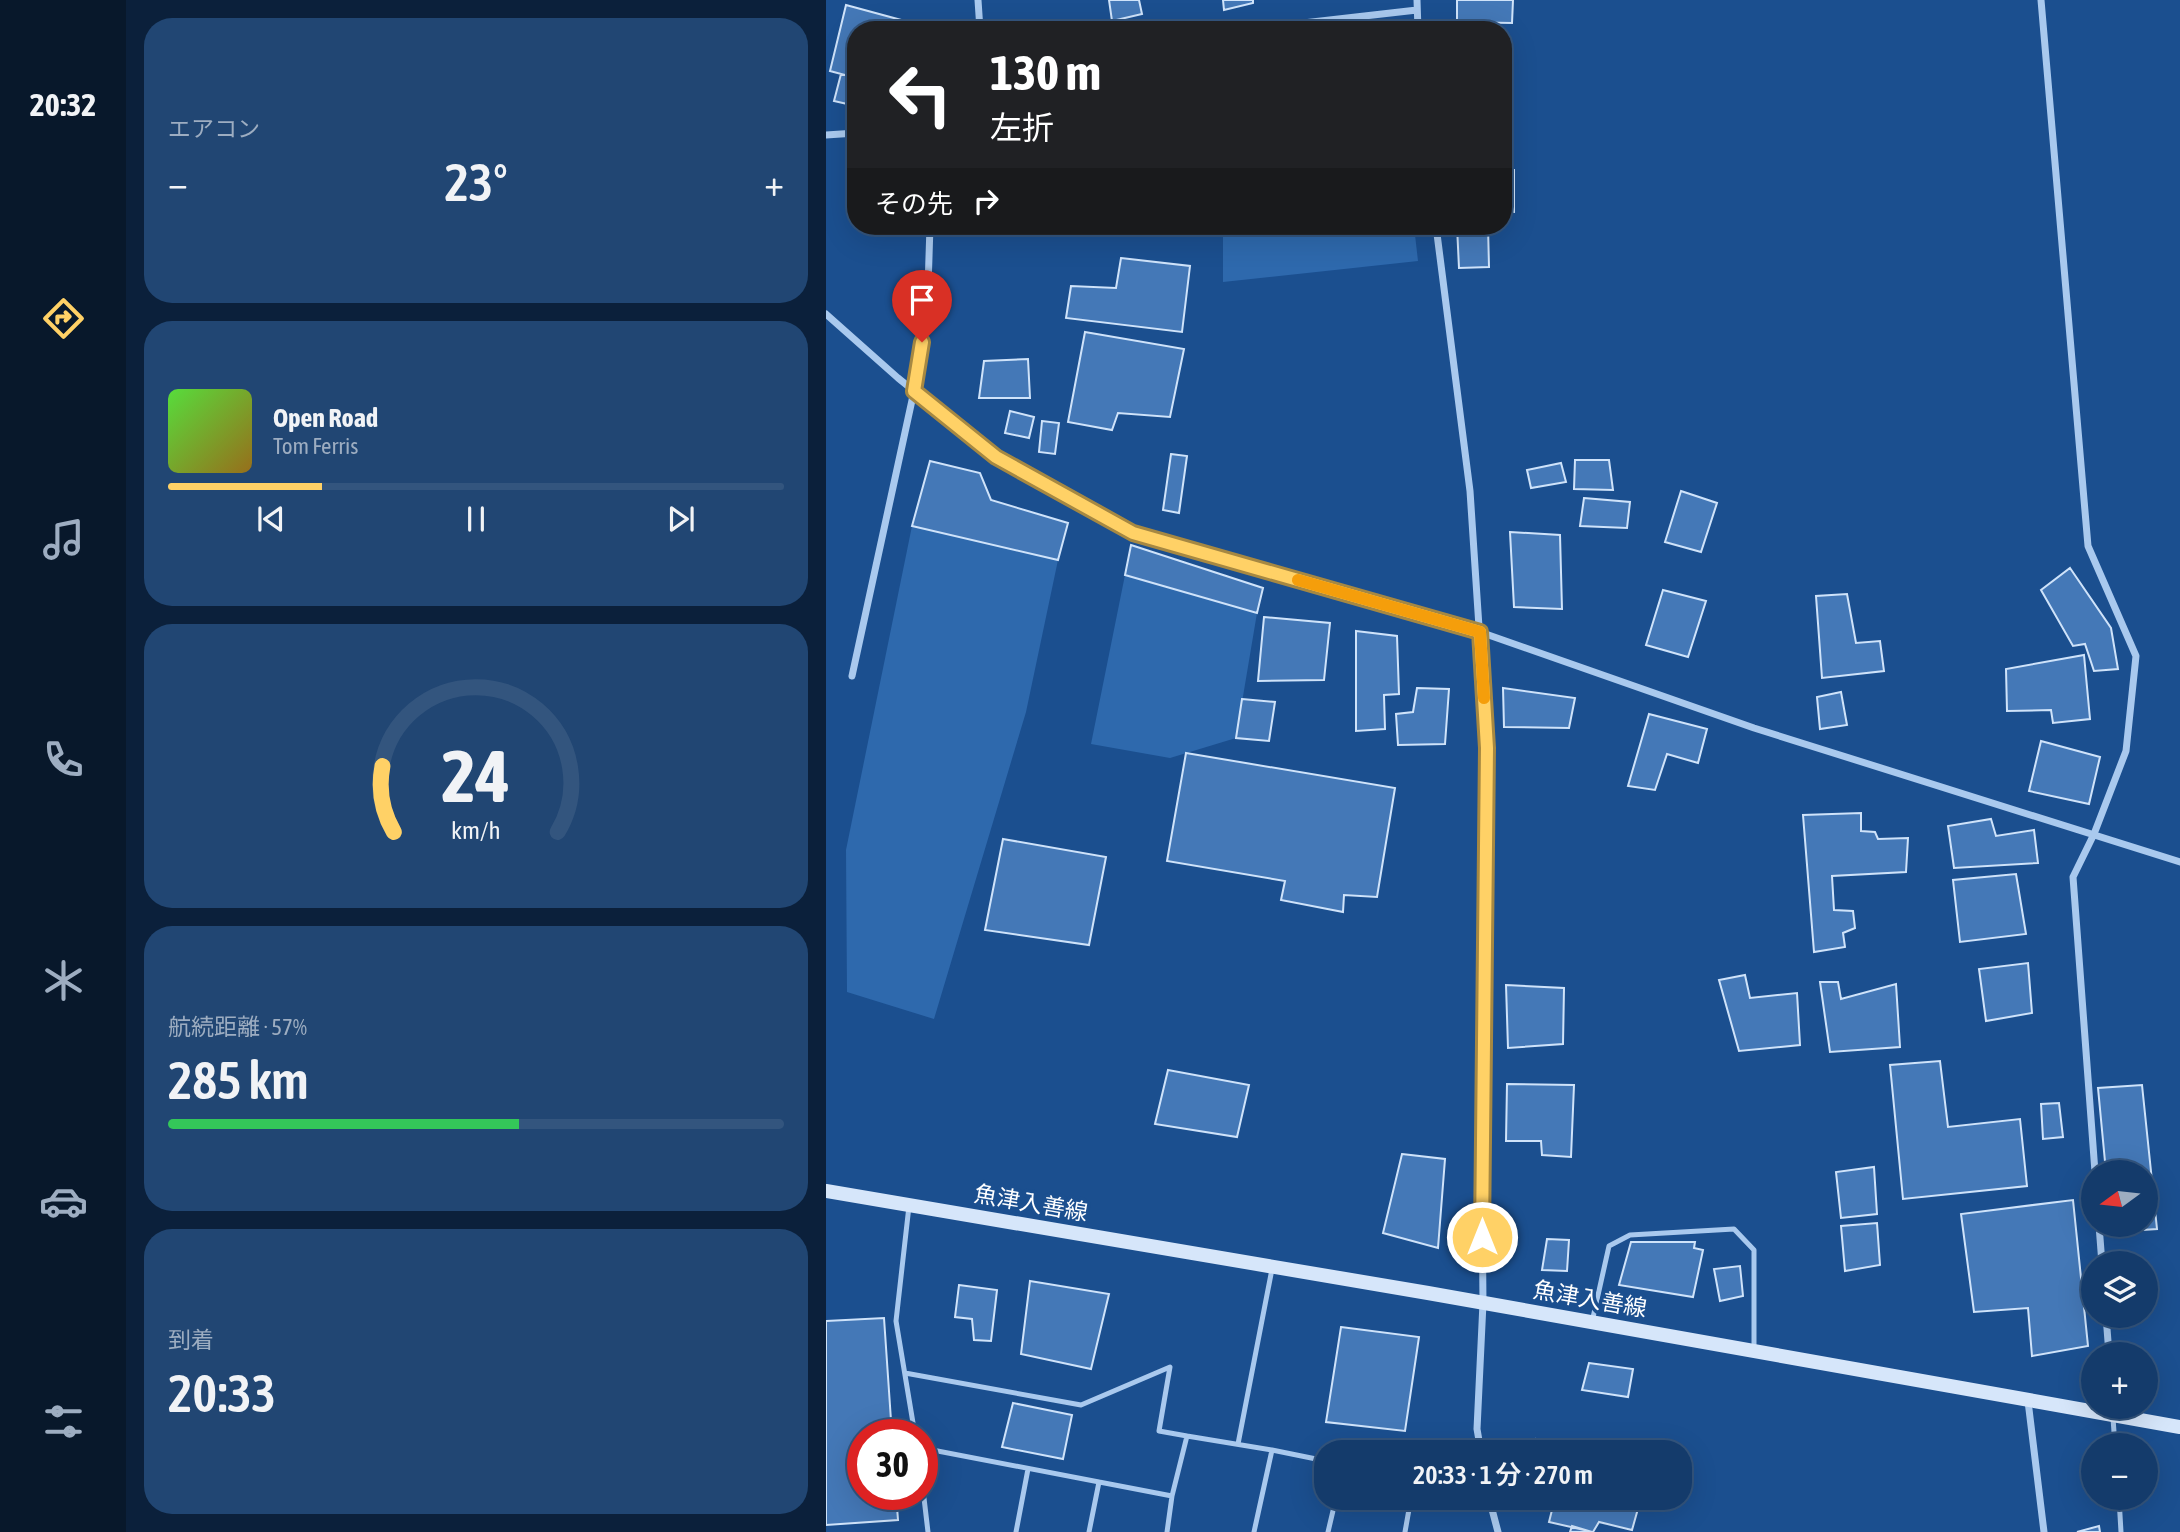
<!DOCTYPE html>
<html lang="ja">
<head>
<meta charset="utf-8">
<style>
	:root { --surface:#143b6b; --page:#214673; --text:#f1f3f6; --muted:#9dadc1; --line:#33557e; --accent:#ffd166 }
	body { margin:0; font-family:"Asap Condensed","Noto Sans JP",sans-serif; background:var(--page); color:var(--text); height:100vh; display:flex; flex-direction:column; font-size:26px; white-space:nowrap }
	* { box-sizing:border-box; margin:0 }
	p { font-size:23px; color:var(--muted) }
	.icon { flex:none; width:38px; height:38px; fill:none; stroke:currentColor; stroke-width:2; stroke-linecap:round; stroke-linejoin:round }
	.map { position:relative; flex:1; overflow:hidden }
	.drawer { display:flex; flex-direction:column; gap:18px; padding:18px; background:#0b203b; width:700px }
	.drawer>* { flex:none }
	.guide { position:absolute; left:21px; top:21px; width:665px; height:214px; border-radius:28px; box-shadow:0 7px 28px #0002,0 0 0 2px var(--line); background:#202124; color:#fff; overflow:hidden }
	.needle { width:46px; rotate:255deg }
	.tools { position:absolute; left:1255px; top:1160px; display:grid; gap:14px }
	.tools a { display:grid; place-items:center; width:77px; height:77px; border-radius:50%; background:var(--surface); box-shadow:0 7px 28px #0002,0 0 0 2px var(--line); font-size:35px }
	.speed { position:absolute; left:21px; top:1419px; display:flex; gap:14px; font-size:35px; font-weight:700; text-align:center }
	.speed>* { display:grid; place-content:center; width:91px; height:91px; border-radius:50%; background:var(--surface); box-shadow:0 7px 28px #0002,0 0 0 2px var(--line); line-height:1 }
	.speed .limit { border:10px solid #d22; background:#fff; color:#111 }
	.pin { position:absolute; display:grid; place-items:center; width:60px; height:60px; color:#fff; margin:-72px -30px; border-radius:50% 50% 50% 0; rotate:-45deg; box-shadow:0 0 7px #0007 }
	.pin .icon { rotate:45deg }
	.me { position:absolute; width:77px; margin:-38px; rotate:0deg; stroke-linejoin:round; filter:drop-shadow(0 0 5px #0008) }
	.turn { display:flex; align-items:center; gap:24px; height:147px; padding:0 28px; font-size:32px }
	.turn .icon { width:91px; height:91px; stroke-width:2.5 }
	.turn b { display:block; font-size:49px; line-height:60px }
	.then { display:flex; align-items:center; height:66px; padding:0 28px; background:#0003; gap:14px; font-size:26px }
	.big { font-size:52px; font-weight:600; line-height:1.1 }
	.drawer .tile { flex:1; display:flex; flex-direction:column; justify-content:center; gap:10px; min-width:0; padding:0 24px; border-radius:28px; background:var(--page) }
	.drawer .dial { align-items:center; gap:0 }
	.dial svg { height:182px; overflow:visible; fill:none; stroke:var(--line); stroke-width:7; stroke-linecap:round; text-anchor:middle }
	.dial text { fill:var(--text); stroke:none }
	.song { display:flex; align-items:center; gap:21px }
	.cover { width:84px; height:84px; border-radius:10px; background:linear-gradient(135deg,hsl(110 70% 55%),hsl(40 70% 35%)) }
	.played { height:7px; border-radius:4px; background:linear-gradient(90deg,var(--accent) 25%,var(--line) 25%) }
	.keys { display:flex; justify-content:space-around; direction:ltr }
	.heat { display:flex; justify-content:space-between; align-items:center; font-size:38px; direction:ltr }
	.charge { height:10px; border-radius:5px; background:linear-gradient(90deg,#34c759 57%,var(--line) 0) }
	.trip { position:absolute; left:488px; top:1440px; width:378px; height:70px; border-radius:28px; background:var(--surface); box-shadow:0 7px 28px #0002,0 0 0 2px var(--line); font-weight:600; line-height:70px; text-align:center }
	main { display:flex; flex:1; min-height:0 }
	.tabs { display:flex; flex-direction:column; width:126px; justify-content:space-around; align-items:center; background:#08182b; color:var(--muted) }
	.tabs .icon { width:49px; height:49px }
	.tabs .active { color:var(--accent) }
	.tabs b { font-size:32px; color:var(--text) }
	.map>svg:first-child { display:block }
	.green { fill:#2e69ad }
	.building { fill:#4478b7; stroke:#cfe3fa; stroke-width:2 }
	.lines { fill:none; stroke-linecap:round; stroke-linejoin:round }
	.service { stroke:#a9c9ee; stroke-width:5 }
	.minor { stroke:#a9c9ee; stroke-width:7 }
	.secondary { stroke:#d6e6fa; stroke-width:14 }
	.route-casing { stroke:#a68842; stroke-width:18 }
	.route { stroke:#ffd166; stroke-width:12 }
	.slow { stroke:#f59e0b; stroke-width:12 }
	.labels { text-anchor:middle; stroke-width:7; stroke-linejoin:round; paint-order:stroke }
	.street-label { font-size:23px; fill:#fff; stroke:#1b4f8f }
</style>
</head>
<body>
<main>
<nav class="tabs">
<b>20:32</b>
<svg class="icon active" aria-label="directions" viewBox="0 0 24 24"><path d="M12 3l9 9-9 9-9-9zM9 14v-3h6M13 9l2 2-2 2"/></svg>
<svg class="icon" aria-label="music" viewBox="0 0 24 24"><path d="M9 18V5l10-2v13"/><circle cx="6" cy="18" r="3"/><circle cx="16" cy="16" r="3"/></svg>
<svg class="icon" aria-label="phone" viewBox="0 0 24 24"><path d="M5 4h4l2 5-3 2q2 4 5 5l2-3 5 2v4C11 20 4 13 5 4z"/></svg>
<svg class="icon" aria-label="climate" viewBox="0 0 24 24"><path d="M12 3v18M4 7l16 10M4 17L20 7"/></svg>
<svg class="icon" aria-label="car" viewBox="0 0 24 24"><path d="M5 17H2v-5l4-1 3-4h7l3 4 3 1v5h-3M9 17h6M6 11h13"/><circle cx="7" cy="17" r="2"/><circle cx="17" cy="17" r="2"/></svg>
<svg class="icon" aria-label="filters" viewBox="0 0 24 24"><path d="M4 7h16M4 17h16"/><circle cx="9" cy="7" r="2"/><circle cx="15" cy="17" r="2"/></svg>
</nav>
<section class="drawer">
<div class="tile"><p>エアコン</p>
<div class="heat"><a>−</a><b class="big">23°</b><a>+</a></div>
</div>
<div class="tile">
<div class="song"><i class="cover"></i><div><b>Open Road</b><p>Tom Ferris</p></div></div>
<div class="played"></div>
<div class="keys"><svg class="icon" aria-label="previous" viewBox="0 0 24 24"><path d="M18 5L8 12l10 7zM5 5v14"/></svg><svg class="icon" aria-label="pause" viewBox="0 0 24 24"><path d="M8 5v14M16 5v14"/></svg><svg class="icon" aria-label="next" viewBox="0 0 24 24"><path d="M6 5l10 7-10 7zM19 5v14"/></svg></div>
</div>
<div class="tile dial"><svg viewBox="0 0 100 80">
<path d="M14 69A42 42 0 1 1 86 69"/>
<path d="M14 69A42 42 0 0 1 9 40" stroke="#ffd166"/>
<text x="50" y="56" font-size="32" font-weight="700">24</text>
<text x="50" y="72" font-size="11">km/h</text>
</svg></div>
<div class="tile"><p>航続距離 · 57%</p><b class="big">285 km</b><div class="charge"></div></div>
<div class="tile"><p>到着</p><b class="big">20:33</b></div>
</section>
<div class="map">
<svg width="1354" height="1532" viewBox="0 0 1354 1532">
	<rect width="100%" height="100%" fill="#1b4f8f"/>
	<path class="green" d="M397,226H588L592,261L397,282Z
		M86,526L232,560L200,712L108,1019L21,992L20,850Z
		M299,575L431,613L410,738L344,758L265,744Z"/>
	<path class="building" d="M283,0H313L316,14L286,21Z
		M397,0H427V3L398,10Z
		M631,0H687L686,23L631,22Z
		M20,5L90,24L88,30H30V78L4,71Z
		M677,71H679L680,155H677Z
		M15,74L30,78V106L8,101Z
		M677,170H688V212L677,211Z
		M330,226H354L331,230Z
		M631,226H662L663,267L633,268Z
		M295,258L364,266L356,332L240,318L245,286L290,288Z
		M259,332L358,349L344,417L292,413L286,430L242,422Z
		M202,359L204,398H153L158,361Z
		M184,411L208,417L203,438L179,433Z
		M216,421L233,423L229,454L213,452Z
		M345,454L361,456L353,513L337,510Z
		M749,460H783L787,490L748,489Z
		M104,461L154,473L165,500L242,523L232,560L86,526Z
		M735,463L740,482L705,488L701,470Z
		M855,491L891,503L875,552L839,542Z
		M758,498L804,502L801,528L754,526Z
		M684,532L734,535L736,609L688,607Z
		M305,545L437,588L431,613L299,575Z
		M1244,568L1285,628L1292,669L1268,671L1259,644L1247,646L1215,590Z
		M837,590L880,601L862,657L820,645Z
		M1021,594L1030,643L1054,641L1058,671L996,678L990,596Z
		M438,617L504,623L498,680L432,681Z
		M530,631L571,636L573,694L558,695L559,729L530,731Z
		M1258,655L1264,719L1227,723L1225,710L1181,711L1180,669Z
		M591,688L623,689L619,744L572,745L570,714L587,712Z
		M677,688L749,698L743,728L678,727Z
		M1015,692L1021,725L994,729L991,697Z
		M416,699L449,702L443,741L410,738Z
		M823,714L881,729L872,763L841,754L829,790L802,786Z
		M1215,741L1274,757L1263,804L1203,791Z
		M360,753L569,788L551,897L518,895L517,912L455,900L459,881L341,861Z
		M1035,813V831L1049,832L1052,839L1082,838L1080,872L1006,876L1008,910L1027,911L1029,928L1017,933L1019,947L988,952L977,815Z
		M1165,819L1170,836L1208,830L1212,863L1128,868L1122,826Z
		M177,839L280,857L263,945L159,930Z
		M1190,874L1200,934L1134,942L1127,880Z
		M1202,963L1206,1013L1160,1021L1153,969Z
		M919,975L924,998L971,993L974,1045L913,1051L893,980Z
		M994,982H1012L1015,999L1070,984L1074,1047L1004,1052Z
		M680,985L738,988L737,1044L682,1048Z
		M1114,1061L1122,1127L1194,1119L1201,1186L1077,1199L1064,1065Z
		M342,1070L423,1085L411,1137L329,1124Z
		M681,1084L748,1085L745,1157L716,1155L715,1141H680Z
		M1316,1085L1331,1229L1285,1232L1284,1225H1320V1172H1280L1272,1088Z
		M1233,1103L1237,1137L1217,1139L1215,1104Z
		M576,1154L619,1159L612,1248L557,1233Z
		M1048,1167L1051,1214L1015,1218L1010,1172Z
		M1247,1200L1262,1346L1206,1356L1202,1308L1148,1312L1135,1214Z
		M1051,1223L1054,1265L1019,1271L1015,1226Z
		M721,1239L743,1240L741,1271L716,1270Z
		M805,1242H869L868,1248L877,1250L867,1297L793,1285Z
		M914,1266L917,1296L894,1301L888,1269Z
		M204,1281L283,1294L265,1369L195,1354Z
		M133,1285L171,1290L165,1341L148,1340L146,1319L129,1317Z
		M58,1318L66,1435H37V1494H70L72,1520L0,1525V1321Z
		M515,1327L593,1337L579,1431L500,1422Z
		M763,1363L807,1369L802,1397L756,1390Z
		M187,1403L246,1415L237,1459L176,1447Z
		M710,1439L733,1445L731,1452H705Z
		M729,1498H815L806,1530L773,1522L767,1532L723,1522Z
		M746,1526L766,1532H744Z
		M1273,1526L1274,1532H1251Z"/>
	<g class="lines">
		<path class="service" d="M83,1206L70,1321L89,1435
			M766,1322L783,1246L804,1235L908,1229L928,1250V1349
			M79,1373L255,1405L344,1367L333,1431L361,1436
			M1287,1418L1289,1446
			M412,1444L446,1269
			M96,1448L346,1496L341,1532
			M446,1450L500,1461
			M96,1481L102,1532
			M346,1496L361,1436L446,1450L428,1532
			M1293,1498L1295,1532
			M190,1532L202,1469
			M263,1532L273,1482
			M502,1532L510,1498
			M579,1532L585,1498"/>
		<path class="minor" d="M152,0L154,30
			M591,0L592,30
			M1215,0L1262,546L1310,656L1300,751L1268,834L1247,877L1269,1172
			M416,30L591,10
			M0,135L30,133
			M610,226L644,491L661,748L655,1078L657,1303L651,1429L655,1452
			M0,314L72,378L170,457L307,533L654,632L928,728L1354,862
			M26,676L88,391L101,318L104,226
			M1273,1225L1276,1264
			M1280,1316L1283,1354
			M1202,1401L1218,1532
			M663,1498L672,1532"/>
		<path class="secondary" d="M0,1191L602,1293L1354,1427"/>
	</g>
	<g class="lines">
		<defs>
			<path id="route" d="M96,342L88,391L170,457L307,533L654,632L661,748L656,1237"/>
		</defs>
		<use href="#route" class="route-casing"/>
		<use href="#route" class="route"/>
		<path class="slow" d="M472,580L654,632L658,698"/>
	</g>
	<g class="labels">
		<g class="street-label">
			<text transform="translate(205 1203) rotate(10)" y="8">魚津入善線</text>
			<text transform="translate(764 1299) rotate(10)" y="8">魚津入善線</text>
		</g>
	</g>
</svg>
<div class="tools">
<a><svg class="needle" viewBox="-14 -14 28 28"><path d="M0-13l5 13h-10z" fill="#e53935"/><path d="M0 13l5-13h-10z" fill="#9dadc1"/></svg></a>
<a><svg class="icon" aria-label="layers" viewBox="0 0 24 24"><path d="M12 4l9 5-9 5-9-5zM3 14l9 5 9-5"/></svg></a>
<a>+</a>
<a>−</a>
</div>
<div class="speed"><div class="limit">30</div></div>
<div class="pin" style="left:96px;top:342px;background:#d93025"><svg class="icon" aria-label="arrive" viewBox="0 0 24 24"><path d="M6 21V4h12l-3 4 3 4H6"/></svg></div>
<svg class="me" style="left:656px;top:1237px" viewBox="-20 -20 40 40"><circle r="17" fill="#ffd166" stroke="#fff" stroke-width="3"/><path d="M0-11L8 9 0 5-8 9z" fill="#fff"/></svg>
<div class="trip">20:33 · 1 分 · 270 m</div>
<div class="guide">
<div class="turn"><svg class="icon" aria-label="left" viewBox="0 0 24 24"><path d="M17 20v-9H6M10 6l-5 5 5 5"/></svg><div><b>130 m</b>左折</div></div>
<div class="then">その先<svg class="icon" aria-label="right" viewBox="0 0 24 24"><path d="M7 20v-9h11M14 6l5 5-5 5"/></svg></div>
</div>
</div>
</main>
</body>
</html>
